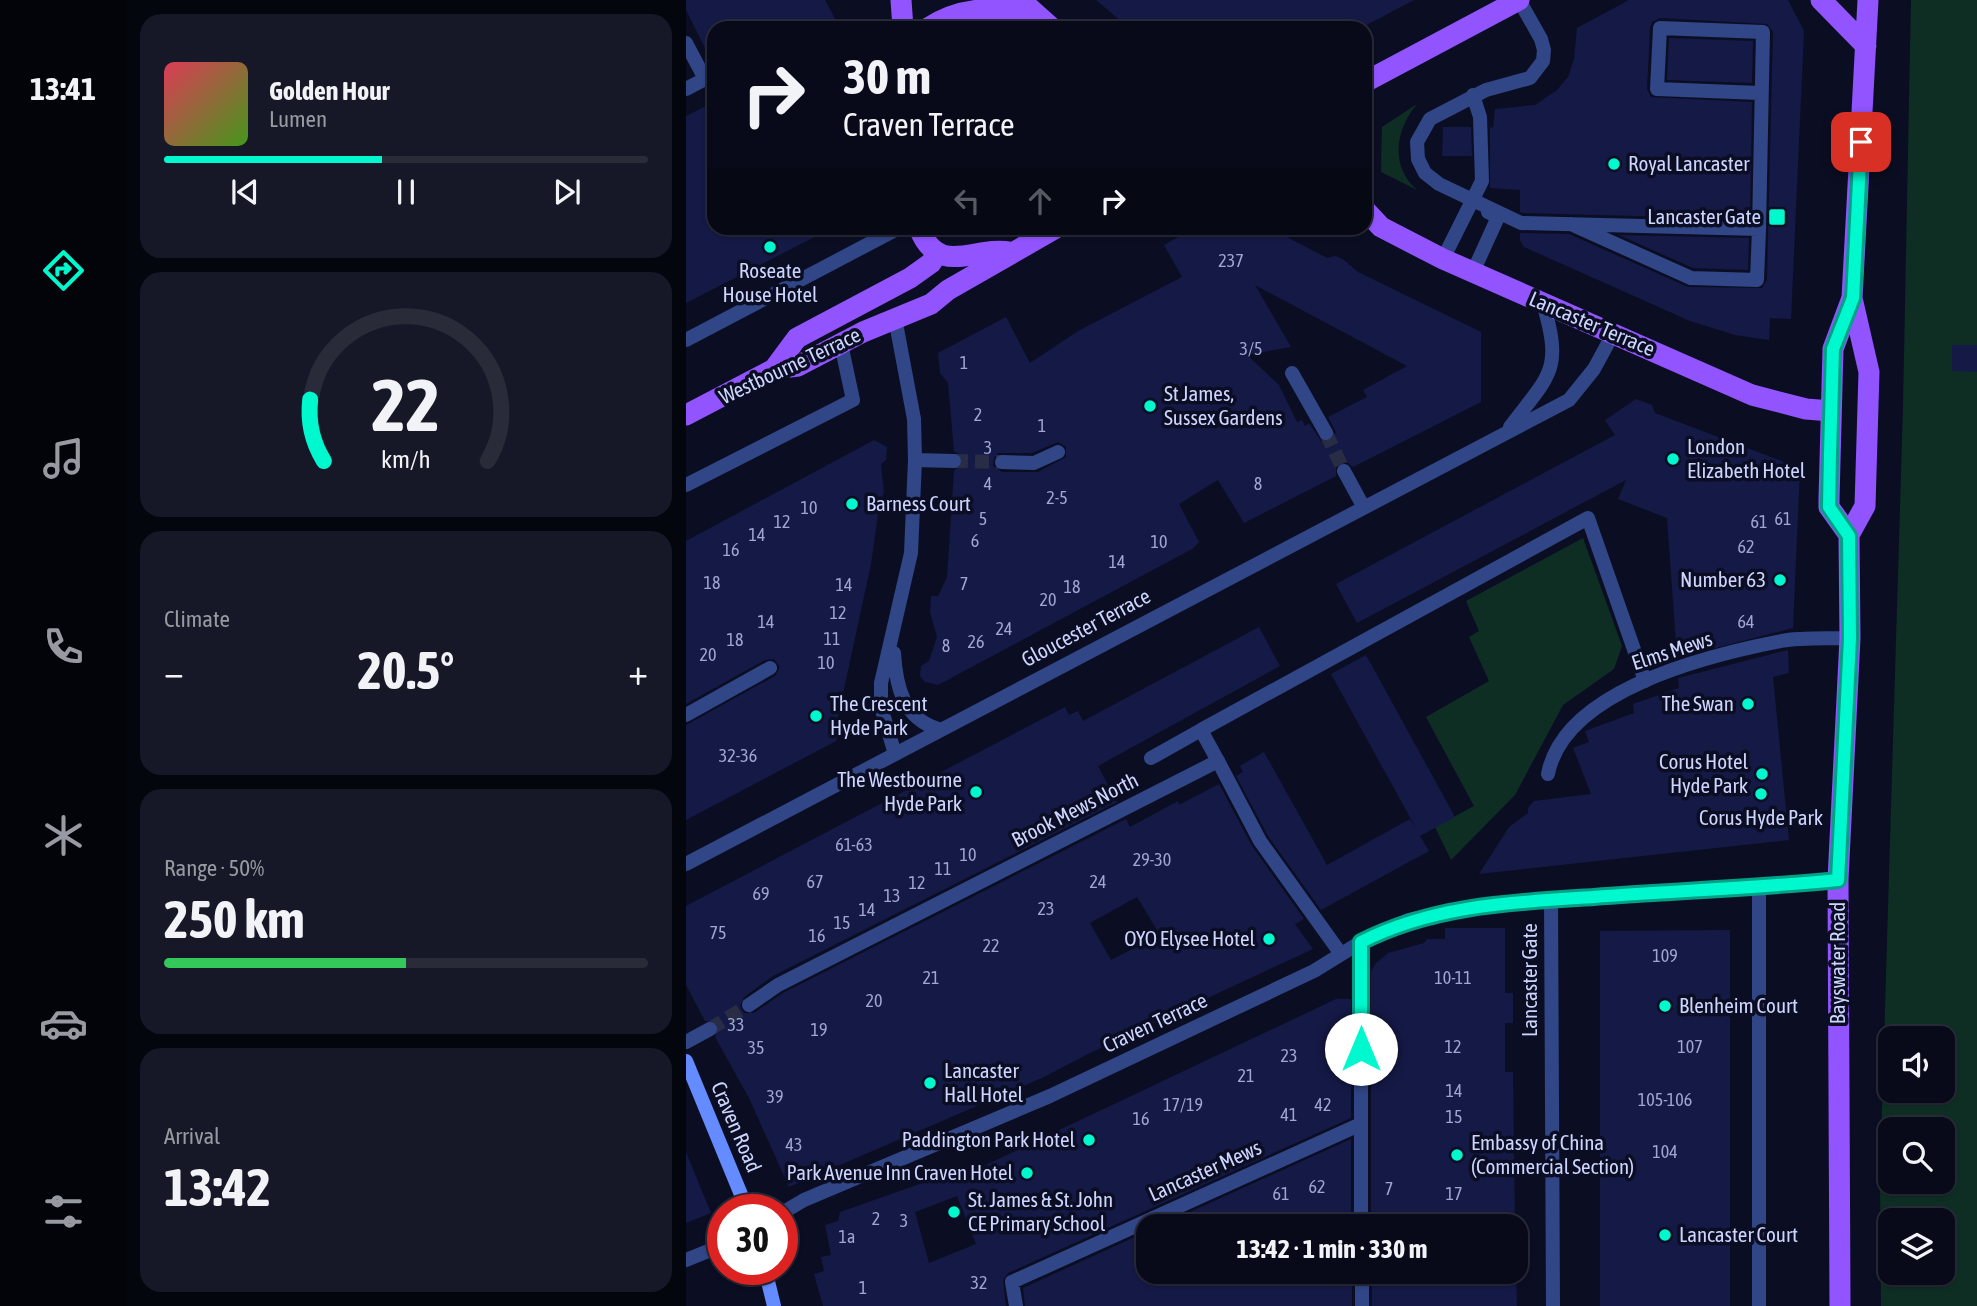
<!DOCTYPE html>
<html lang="en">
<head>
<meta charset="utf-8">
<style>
	:root { --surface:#080a1a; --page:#161827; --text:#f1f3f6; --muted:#989aa2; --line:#292b39; --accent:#00f8ce }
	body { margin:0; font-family:"Asap Condensed",sans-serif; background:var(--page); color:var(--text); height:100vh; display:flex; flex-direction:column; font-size:26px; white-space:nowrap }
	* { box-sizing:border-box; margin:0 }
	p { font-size:23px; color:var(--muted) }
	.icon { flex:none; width:38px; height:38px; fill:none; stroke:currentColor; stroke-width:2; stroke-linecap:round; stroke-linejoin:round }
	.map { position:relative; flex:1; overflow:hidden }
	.side { display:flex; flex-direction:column; gap:14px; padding:14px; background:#04060e; width:560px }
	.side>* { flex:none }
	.hud { position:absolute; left:21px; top:21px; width:665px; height:214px; border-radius:21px; box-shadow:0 2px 5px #0004,0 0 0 2px var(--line); background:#080a1a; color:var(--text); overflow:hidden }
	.fabs { position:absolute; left:1192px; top:1026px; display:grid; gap:14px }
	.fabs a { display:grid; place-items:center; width:77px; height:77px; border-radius:14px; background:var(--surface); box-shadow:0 2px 5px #0004,0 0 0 2px var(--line); font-size:35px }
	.speed { position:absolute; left:21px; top:1194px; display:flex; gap:14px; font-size:35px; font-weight:700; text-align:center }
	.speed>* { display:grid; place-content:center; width:91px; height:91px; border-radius:50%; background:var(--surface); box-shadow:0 2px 5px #0004,0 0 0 2px var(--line); line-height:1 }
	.speed .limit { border:10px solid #d22; background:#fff; color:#111 }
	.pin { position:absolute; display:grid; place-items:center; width:60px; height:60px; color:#fff; margin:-30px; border-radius:14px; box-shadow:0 4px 10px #0006 }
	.me { position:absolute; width:77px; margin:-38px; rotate:0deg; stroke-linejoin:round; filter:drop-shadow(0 0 5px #0008) }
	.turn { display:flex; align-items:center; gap:24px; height:147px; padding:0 21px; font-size:32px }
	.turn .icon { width:91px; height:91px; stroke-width:2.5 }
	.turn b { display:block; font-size:49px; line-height:60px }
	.lanes { display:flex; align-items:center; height:66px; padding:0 21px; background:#0003; justify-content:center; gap:35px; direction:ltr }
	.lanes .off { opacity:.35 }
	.big { font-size:52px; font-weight:700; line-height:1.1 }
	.side .card { flex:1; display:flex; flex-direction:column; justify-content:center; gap:10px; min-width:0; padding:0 24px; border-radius:21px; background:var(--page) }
	.side .dial { align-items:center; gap:0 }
	.dial svg { height:182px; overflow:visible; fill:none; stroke:var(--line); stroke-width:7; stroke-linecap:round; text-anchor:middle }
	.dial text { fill:var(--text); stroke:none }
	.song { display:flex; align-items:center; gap:21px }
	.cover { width:84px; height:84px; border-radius:10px; background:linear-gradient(135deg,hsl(350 70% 55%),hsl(100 70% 35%)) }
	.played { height:7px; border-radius:4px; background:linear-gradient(90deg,var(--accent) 45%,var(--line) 45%) }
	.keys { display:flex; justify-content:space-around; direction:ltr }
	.heat { display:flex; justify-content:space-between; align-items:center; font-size:38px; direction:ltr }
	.charge { height:10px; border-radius:5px; background:linear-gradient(90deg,#34c759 50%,var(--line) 0) }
	.trip { position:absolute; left:450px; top:1214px; width:392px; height:70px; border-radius:21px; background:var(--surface); box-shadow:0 2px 5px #0004,0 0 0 2px var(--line); font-weight:700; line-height:70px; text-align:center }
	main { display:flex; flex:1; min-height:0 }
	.dock { display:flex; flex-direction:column; width:126px; justify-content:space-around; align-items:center; background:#03040a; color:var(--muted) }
	.dock .icon { width:49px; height:49px }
	.dock .selected { color:var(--accent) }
	.dock b { font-size:32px; color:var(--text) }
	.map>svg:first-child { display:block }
	.green { fill:#0e2e24; fill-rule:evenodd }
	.building { fill:#151946; fill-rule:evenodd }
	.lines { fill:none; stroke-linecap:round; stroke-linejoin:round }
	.minor-tunnel { stroke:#282c44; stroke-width:14; stroke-dasharray:14 7; stroke-linecap:butt }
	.service { stroke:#314687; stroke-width:14 }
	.minor { stroke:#314687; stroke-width:14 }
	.tertiary { stroke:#314687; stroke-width:14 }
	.secondary { stroke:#648bff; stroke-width:14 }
	.primary { stroke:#9154ff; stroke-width:21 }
	.route-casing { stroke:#00a186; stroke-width:18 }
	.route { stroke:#00f8ce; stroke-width:12 }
	.poi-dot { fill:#00f8ce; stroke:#0b0e23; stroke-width:2.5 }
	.labels { text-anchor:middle; stroke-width:7; stroke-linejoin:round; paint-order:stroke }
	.number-label { font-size:18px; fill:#9fa6d1 }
	.poi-label { font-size:21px; fill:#cdd5ff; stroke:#0b0e23; text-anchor:start }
	.street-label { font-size:21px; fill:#cdd5ff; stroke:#0b0e23 }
</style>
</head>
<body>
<main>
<nav class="dock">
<b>13:41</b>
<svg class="icon selected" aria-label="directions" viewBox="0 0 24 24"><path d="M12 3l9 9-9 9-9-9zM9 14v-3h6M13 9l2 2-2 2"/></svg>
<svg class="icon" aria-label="music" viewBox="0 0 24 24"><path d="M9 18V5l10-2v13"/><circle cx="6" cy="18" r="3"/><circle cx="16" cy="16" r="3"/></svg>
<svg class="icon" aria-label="phone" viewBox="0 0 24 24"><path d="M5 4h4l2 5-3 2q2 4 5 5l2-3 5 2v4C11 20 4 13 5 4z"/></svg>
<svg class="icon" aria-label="climate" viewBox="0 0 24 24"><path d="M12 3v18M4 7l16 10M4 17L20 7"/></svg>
<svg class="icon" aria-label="car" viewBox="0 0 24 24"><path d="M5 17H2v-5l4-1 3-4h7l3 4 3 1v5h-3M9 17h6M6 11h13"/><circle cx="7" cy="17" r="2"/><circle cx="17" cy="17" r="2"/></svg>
<svg class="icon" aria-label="filters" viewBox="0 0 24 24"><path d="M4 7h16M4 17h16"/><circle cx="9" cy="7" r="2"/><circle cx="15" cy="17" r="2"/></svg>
</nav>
<section class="side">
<div class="card">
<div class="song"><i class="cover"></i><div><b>Golden Hour</b><p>Lumen</p></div></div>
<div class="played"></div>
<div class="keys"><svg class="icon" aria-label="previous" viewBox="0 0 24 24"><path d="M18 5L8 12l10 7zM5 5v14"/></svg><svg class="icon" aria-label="pause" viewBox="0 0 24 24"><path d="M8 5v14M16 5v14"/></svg><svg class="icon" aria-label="next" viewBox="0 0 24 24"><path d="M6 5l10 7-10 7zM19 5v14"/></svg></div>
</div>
<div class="card dial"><svg viewBox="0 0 100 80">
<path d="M14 69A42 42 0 1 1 86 69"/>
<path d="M14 69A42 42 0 0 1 8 42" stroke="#00f8ce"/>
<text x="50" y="56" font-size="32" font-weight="700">22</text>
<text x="50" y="72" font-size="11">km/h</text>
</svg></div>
<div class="card"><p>Climate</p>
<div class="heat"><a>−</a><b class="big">20.5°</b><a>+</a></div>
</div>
<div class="card"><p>Range · 50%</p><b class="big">250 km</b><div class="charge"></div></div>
<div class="card"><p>Arrival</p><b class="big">13:42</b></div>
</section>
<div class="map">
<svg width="1291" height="1306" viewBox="0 0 1291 1306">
	<rect width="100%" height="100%" fill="#0b0e23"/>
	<path class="green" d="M1225,0H1291V1306H1195L1194,1176L1217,407ZM1204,1038H1256V1090H1204ZM1204,1129H1256V1181H1204ZM1204,1220H1256V1272H1204Z
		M731,104C710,129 703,165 731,190L695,172L696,127Z
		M897,538L936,646L928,669L877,705L829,795L765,860L749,827L788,806L740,717L803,681L783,637L793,631L780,601Z"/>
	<path class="building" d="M0,0H139L154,28H28V66L0,10Z
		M410,0H728L675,28H443Z
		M943,0H1102L1118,31L1105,319L1084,318L1083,340L1049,335L1004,321L838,247L834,240V233L883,234L1002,287L1076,288L1081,280L1087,32L1081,24L974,18L966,22L964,28L961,89L965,97L1066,102L1064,219L837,213L834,212V190L804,188V127L807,128L809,109L849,105L871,90L882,77L888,59L891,28Z
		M983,38L1067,41L1066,83L981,80Z
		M28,102V228H146L0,303V116Z
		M757,127H785L786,156H756Z
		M508,228H584L641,258L650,256L658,260L672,272L795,332V402L667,467L662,463L654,462L650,467V476L558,523L532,480L493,504L513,542L506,549L252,685L239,682L234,676L235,666L243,661L251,637L244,612L245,596H252L261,577L268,471L278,462L276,456L268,451L262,383L254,373L252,353L320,317L344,363L392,331L496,277L478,245ZM569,285L721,366L677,390L681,397L642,417L650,432L644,442L635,441L623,423L619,426L616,420L611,422L593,385L561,355L605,347ZM372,442L380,447V457L352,472H316L307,466L308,458L312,453H346Z
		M933,235L1063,238L1062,270L1007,268Z
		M1266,345H1291V372L1266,371Z
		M950,399L966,405L969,413L1114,468L1107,628L991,658L981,518L932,499L940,480L671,623L650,584L929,435L919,420Z
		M188,440L201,447L200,460L195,464L198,492L193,507L185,564L150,726L153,731L150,741L0,820V725L89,676L94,667L88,659L79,660L0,704V541Z
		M573,627L594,666L412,766L431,802L87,976L58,997L54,1006L58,1013H68L97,993L440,819L444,827L492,801L493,805L533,784L566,846L618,919L609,924L627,949L404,1053L358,1077L103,1187L63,1098L29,1037L33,1025L28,1021H19L0,985V906L379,707L383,715L392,711L397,721ZM451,897L474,935L425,960L404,923Z
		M1102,650L1103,673L1087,677L1103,840L793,874L823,827L842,813V808L848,801L905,794L887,748L903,742L899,731L948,713L947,704L993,688L992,678Z
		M680,655L769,817L734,836L743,851L635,910L582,836L550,776L557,772L554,766L578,752L641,865L724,819L731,830L645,674Z
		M759,928H819V993H827V1023H819V1072H827L829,1227H685V972L689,964L702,953L738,943L741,939H759Z
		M1044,930V1306H914V931Z
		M650,999H665V1118L322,1273L317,1280L320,1306H137L128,1274L138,1271L135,1257L145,1255L139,1225L152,1221L154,1212L288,1165L289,1170ZM271,1196L290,1244L243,1263L229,1212Z
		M665,1139V1227H471Z
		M0,1152L25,1213L0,1223Z
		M462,1231V1272H666V1306H339L337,1288Z
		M686,1272H830L831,1306H686Z"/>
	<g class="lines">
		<path class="minor-tunnel" d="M640,433L658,471
			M268,461L316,462
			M24,1029L63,1005"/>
		<path class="service" d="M833,0L855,39L858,50L857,61L844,78L800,90L744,119L731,142L732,159L739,173L753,184L835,223L1073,229L1071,280L1005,278L885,224
			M1073,229L1077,32L974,28L971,89L1074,93
			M757,259L796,181L794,117L787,95
			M787,272L812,217L802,212
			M0,340L213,228
			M0,485L167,400L155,344
			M465,758L515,730
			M532,761L515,730L902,518L959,681
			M1073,886V1306"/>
		<path class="minor" d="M0,43L19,79L0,89
			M209,318L228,419L229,460L225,553L195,683V707L209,754
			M606,373L640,433
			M229,460L268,461
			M316,462L348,463L372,452
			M658,471L677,506
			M208,653C210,686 217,718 252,729
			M0,715L84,668
			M862,774C878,690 1023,655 1095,641C1117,637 1142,639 1164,638
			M865,899L867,1306
			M675,942V1227
			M63,1005L92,985L532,761L574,841L655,954
			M0,1042L24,1029
			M96,1213L118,1200L364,1096L628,971L675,942L722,920L767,910L865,899L1152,880
			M0,1260L37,1245
			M676,1272V1306
			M330,1306L326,1282L675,1124"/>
		<path class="tertiary" d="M824,427C864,374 877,371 857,303
			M0,864L883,400L908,369L927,334"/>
		<path class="secondary" d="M0,1061L61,1209
			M79,1269L88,1306"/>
		<path class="primary" d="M215,0L217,28
			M1135,0L1180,46
			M339,4L366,28
			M242,28C275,6 311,7 348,13
			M679,82L833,0
			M679,210L695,227L757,259L1066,395L1120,409L1145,411
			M233,228C253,278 287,246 324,252
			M88,369L111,338L224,278L245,263L251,253
			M0,415L88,369L112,366L177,332L245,304L262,290L370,228
			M1163,535L1143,507V499L1147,349L1166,298
			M1154,1306L1152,880L1164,638L1163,535L1179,506L1183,372L1166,298L1182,0"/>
	</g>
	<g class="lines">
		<defs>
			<path id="route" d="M675,1049V942C747,905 828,902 908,897C989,891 1071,888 1152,880L1164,638L1163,536L1143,507L1144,453L1147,349L1167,298L1175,142"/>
		</defs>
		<use href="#route" class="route-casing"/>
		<use href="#route" class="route"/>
	</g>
	<g class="poi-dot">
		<circle cx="928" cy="164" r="7"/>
		<rect x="1082" y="208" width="18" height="18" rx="3.5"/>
		<circle cx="84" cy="247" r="7"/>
		<circle cx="464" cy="406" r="7"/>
		<circle cx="987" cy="459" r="7"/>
		<circle cx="166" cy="504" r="7"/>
		<circle cx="1094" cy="580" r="7"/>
		<circle cx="1062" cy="704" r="7"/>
		<circle cx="130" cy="716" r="7"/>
		<circle cx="1076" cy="774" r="7"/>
		<circle cx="290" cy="792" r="7"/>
		<circle cx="1075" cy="794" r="7"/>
		<circle cx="583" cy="939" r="7"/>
		<circle cx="979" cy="1006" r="7"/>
		<circle cx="244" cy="1083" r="7"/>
		<circle cx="403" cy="1140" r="7"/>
		<circle cx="771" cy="1155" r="7"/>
		<circle cx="341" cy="1173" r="7"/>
		<circle cx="268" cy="1212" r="7"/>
		<circle cx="979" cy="1235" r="7"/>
	</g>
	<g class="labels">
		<g class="number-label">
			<text x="545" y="267">237</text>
			<text x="565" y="355">3/5</text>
			<text x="278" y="369">1</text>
			<text x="292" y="421">2</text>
			<text x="356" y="432">1</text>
			<text x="302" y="454">3</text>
			<text x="302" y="490">4</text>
			<text x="572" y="490">8</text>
			<text x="371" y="504">2-5</text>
			<text x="123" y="514">10</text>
			<text x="297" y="525">5</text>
			<text x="1097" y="525">61</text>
			<text x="96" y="528">12</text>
			<text x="1073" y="528">61</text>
			<text x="71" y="541">14</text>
			<text x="289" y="547">6</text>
			<text x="473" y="548">10</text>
			<text x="1060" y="553">62</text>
			<text x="45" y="556">16</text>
			<text x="431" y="568">14</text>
			<text x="26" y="589">18</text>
			<text x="278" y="590">7</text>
			<text x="158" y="591">14</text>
			<text x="386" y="593">18</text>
			<text x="362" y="606">20</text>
			<text x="152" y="619">12</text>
			<text x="80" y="628">14</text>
			<text x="1060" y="628">64</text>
			<text x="318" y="635">24</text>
			<text x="146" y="645">11</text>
			<text x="49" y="646">18</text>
			<text x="290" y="648">26</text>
			<text x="260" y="652">8</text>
			<text x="22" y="661">20</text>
			<text x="140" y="669">10</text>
			<text x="52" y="762">32-36</text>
			<text x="168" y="851">61-63</text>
			<text x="282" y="861">10</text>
			<text x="466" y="866">29-30</text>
			<text x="257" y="875">11</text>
			<text x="129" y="888">67</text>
			<text x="412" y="888">24</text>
			<text x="231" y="889">12</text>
			<text x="75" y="900">69</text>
			<text x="206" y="902">13</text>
			<text x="360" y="915">23</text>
			<text x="181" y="916">14</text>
			<text x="156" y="929">15</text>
			<text x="32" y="939">75</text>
			<text x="131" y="942">16</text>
			<text x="305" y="952">22</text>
			<text x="979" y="962">109</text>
			<text x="245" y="984">21</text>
			<text x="767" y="984">10-11</text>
			<text x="188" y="1007">20</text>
			<text x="50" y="1031">33</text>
			<text x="133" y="1036">19</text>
			<text x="767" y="1053">12</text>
			<text x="1004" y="1053">107</text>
			<text x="70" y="1054">35</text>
			<text x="603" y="1062">23</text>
			<text x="560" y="1082">21</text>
			<text x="768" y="1097">14</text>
			<text x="89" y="1103">39</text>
			<text x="979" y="1106">105-106</text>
			<text x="497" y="1111">17/19</text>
			<text x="637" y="1111">42</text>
			<text x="603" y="1121">41</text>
			<text x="768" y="1123">15</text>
			<text x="455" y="1125">16</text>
			<text x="108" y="1151">43</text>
			<text x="979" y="1158">104</text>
			<text x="631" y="1193">62</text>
			<text x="703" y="1195">7</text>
			<text x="595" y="1200">61</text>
			<text x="768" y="1200">17</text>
			<text x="190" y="1225">2</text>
			<text x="218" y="1227">3</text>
			<text x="161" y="1243">1a</text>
			<text x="293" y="1289">32</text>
			<text x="177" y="1294">1</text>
		</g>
		<g class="poi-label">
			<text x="942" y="171">Royal Lancaster</text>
			<text x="1075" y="224" text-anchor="end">Lancaster Gate</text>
			<text x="84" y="278" text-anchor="middle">Roseate<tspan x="84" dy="24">House Hotel</tspan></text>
			<text x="478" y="401">St James,<tspan x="478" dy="24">Sussex Gardens</tspan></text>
			<text x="1001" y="454">London<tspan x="1001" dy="24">Elizabeth Hotel</tspan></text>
			<text x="180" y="511">Barness Court</text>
			<text x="1080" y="587" text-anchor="end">Number 63</text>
			<text x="144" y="711">The Crescent<tspan x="144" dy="24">Hyde Park</tspan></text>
			<text x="1048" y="711" text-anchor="end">The Swan</text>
			<text x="1062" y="769" text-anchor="end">Corus Hotel<tspan x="1062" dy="24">Hyde Park</tspan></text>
			<text x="276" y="787" text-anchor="end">The Westbourne<tspan x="276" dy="24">Hyde Park</tspan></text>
			<text x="1075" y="825" text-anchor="middle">Corus Hyde Park</text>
			<text x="569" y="946" text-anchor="end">OYO Elysee Hotel</text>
			<text x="993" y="1013">Blenheim Court</text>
			<text x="258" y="1078">Lancaster<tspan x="258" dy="24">Hall Hotel</tspan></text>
			<text x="389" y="1147" text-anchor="end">Paddington Park Hotel</text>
			<text x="785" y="1150">Embassy of China<tspan x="785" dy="24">(Commercial Section)</tspan></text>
			<text x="327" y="1180" text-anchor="end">Park Avenue Inn Craven Hotel</text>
			<text x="282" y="1207">St. James &amp; St. John<tspan x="282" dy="24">CE Primary School</tspan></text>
			<text x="993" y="1242">Lancaster Court</text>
		</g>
		<g class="street-label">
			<text transform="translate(906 324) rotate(23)" y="7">Lancaster Terrace</text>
			<text transform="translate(104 366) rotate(-25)" y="7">Westbourne Terrace</text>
			<text transform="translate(400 628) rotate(-28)" y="7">Gloucester Terrace</text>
			<text transform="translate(986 651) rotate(-18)" y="7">Elms Mews</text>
			<text transform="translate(389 810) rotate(-27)" y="7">Brook Mews North</text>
			<text transform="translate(1152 963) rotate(-90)" y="7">Bayswater Road</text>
			<text transform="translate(844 980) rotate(-90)" y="7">Lancaster Gate</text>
			<text transform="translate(469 1023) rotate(-25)" y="7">Craven Terrace</text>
			<text transform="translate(50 1127) rotate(67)" y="7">Craven Road</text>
			<text transform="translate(519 1171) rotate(-24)" y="7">Lancaster Mews</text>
		</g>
	</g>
</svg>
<div class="fabs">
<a><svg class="icon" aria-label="sound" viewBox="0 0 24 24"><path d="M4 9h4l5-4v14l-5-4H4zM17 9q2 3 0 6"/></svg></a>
<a><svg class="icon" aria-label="search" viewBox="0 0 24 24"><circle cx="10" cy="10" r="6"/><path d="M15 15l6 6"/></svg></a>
<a><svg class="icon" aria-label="layers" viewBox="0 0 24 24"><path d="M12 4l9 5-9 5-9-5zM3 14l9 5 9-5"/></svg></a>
</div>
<div class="speed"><div class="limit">30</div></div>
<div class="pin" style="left:1175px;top:142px;background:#d93025"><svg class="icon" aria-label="arrive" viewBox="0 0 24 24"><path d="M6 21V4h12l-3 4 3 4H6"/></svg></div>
<svg class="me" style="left:675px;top:1049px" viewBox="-20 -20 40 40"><circle r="19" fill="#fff"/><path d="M0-13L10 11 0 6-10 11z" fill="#00f8ce"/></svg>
<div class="trip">13:42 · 1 min · 330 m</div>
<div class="hud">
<div class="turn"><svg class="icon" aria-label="right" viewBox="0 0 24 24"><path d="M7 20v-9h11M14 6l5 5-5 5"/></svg><div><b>30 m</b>Craven Terrace</div></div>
<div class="lanes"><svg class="icon off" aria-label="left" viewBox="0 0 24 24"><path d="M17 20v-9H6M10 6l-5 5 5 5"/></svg><svg class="icon off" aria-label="ahead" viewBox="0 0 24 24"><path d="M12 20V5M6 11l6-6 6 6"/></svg><svg class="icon" aria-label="right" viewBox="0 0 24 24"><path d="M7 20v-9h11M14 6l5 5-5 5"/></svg></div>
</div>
</div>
</main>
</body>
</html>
